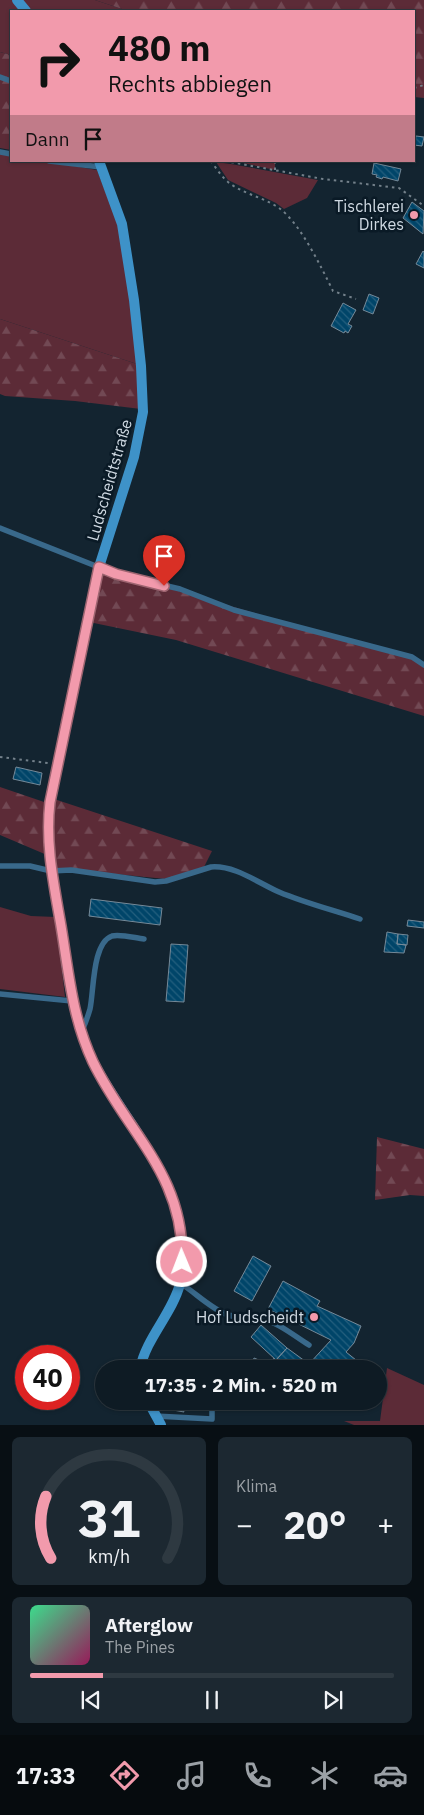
<!DOCTYPE html>
<html lang="de">
<head>
<meta charset="utf-8">
<style>
	:root { --surface:#0e1b24; --page:#1c2831; --text:#f1f3f6; --muted:#9ba1a6; --line:#2e3941; --accent:#f29aac }
	body { margin:0; font-family:"IBM Plex Sans",sans-serif; background:var(--page); color:var(--text); height:100vh; display:flex; flex-direction:column; font-size:19px; white-space:nowrap }
	* { box-sizing:border-box; margin:0 }
	p { font-size:16px; color:var(--muted) }
	.icon { flex:none; width:28px; height:28px; fill:none; stroke:currentColor; stroke-width:2; stroke-linecap:round; stroke-linejoin:round }
	.map { position:relative; height:1425px; overflow:hidden }
	.drawer { display:flex; flex-direction:column; gap:12px; padding:12px; background:#080f14; flex:1 }
	.drawer>* { flex:none }
	.banner { position:absolute; left:10px; top:10px; width:405px; height:152px; border-radius:0px; box-shadow:0 1px 4px #0004,0 0 0 1px var(--line); background:#f29aac; color:#111; overflow:hidden }
	.speed { position:absolute; left:15px; top:1345px; display:flex; gap:10px; font-size:25px; font-weight:700; text-align:center }
	.speed>* { display:grid; place-content:center; width:65px; height:65px; border-radius:50%; background:var(--surface); box-shadow:0 1px 4px #0004,0 0 0 1px var(--line); line-height:1 }
	.speed .limit { border:8px solid #d22; background:#fff; color:#111 }
	.pin { position:absolute; display:grid; place-items:center; width:42px; height:42px; color:#fff; margin:-51px -21px; border-radius:50% 50% 50% 0; rotate:-45deg; box-shadow:0 0 5px #0007 }
	.pin .icon { rotate:45deg }
	.me { position:absolute; width:55px; margin:-28px; rotate:359deg; stroke-linejoin:round; filter:drop-shadow(0 0 4px #0008) }
	.turn { display:flex; align-items:center; gap:18px; height:105px; padding:0 15px; font-size:22px }
	.turn .icon { width:65px; height:65px; stroke-width:2.5 }
	.turn b { display:block; font-size:35px; line-height:42px }
	.then { display:flex; align-items:center; height:48px; padding:0 15px; background:#0003; gap:10px; font-size:19px }
	.big { font-size:38px; font-weight:800; line-height:1.1 }
	.drawer .tile { flex:1; display:flex; flex-direction:column; justify-content:center; gap:8px; min-width:0; padding:0 18px; border-radius:8px; background:var(--page) }
	.drawer .dial { align-items:center; gap:0 }
	.dial svg { height:130px; overflow:visible; fill:none; stroke:var(--line); stroke-width:7; stroke-linecap:round; text-anchor:middle }
	.dial text { fill:var(--text); stroke:none }
	.song { display:flex; align-items:center; gap:15px }
	.cover { width:60px; height:60px; border-radius:8px; background:linear-gradient(135deg,hsl(150 70% 55%),hsl(330 70% 35%)) }
	.played { height:5px; border-radius:2px; background:linear-gradient(90deg,var(--accent) 20%,var(--line) 20%) }
	.keys { display:flex; justify-content:space-around; direction:ltr }
	.heat { display:flex; justify-content:space-between; align-items:center; font-size:28px; direction:ltr }
	.drawer .tiles { flex:1; display:grid; gap:12px; grid-template-columns:1fr 1fr }
	.tile:last-child { grid-column:span 2 }
	.trip { position:absolute; left:95px; top:1360px; width:292px; height:50px; border-radius:25px; background:var(--surface); box-shadow:0 1px 4px #0004,0 0 0 1px var(--line); font-weight:800; line-height:50px; text-align:center }
	.dock { display:flex; height:80px; justify-content:space-around; align-items:center; background:#060b0e; color:var(--muted) }
	.dock .icon { width:35px; height:35px }
	.dock .current { color:var(--accent) }
	.dock b { font-size:22px; color:var(--text) }
	.map>svg:first-child { display:block }
	.green { fill:#5c2b37 }
	.forest { fill:url(#forest-firs) }
	.building { fill:url(#building-back-hatch); stroke:#758998 }
	.lines { fill:none; stroke-linecap:round; stroke-linejoin:round }
	.path { stroke:#73808a; stroke-width:2; stroke-dasharray:2.5 4; stroke-linecap:butt }
	.lane { stroke:#39698b; stroke-width:5.5 }
	.secondary { stroke:#3e92c8; stroke-width:10 }
	.route-casing { stroke:#9d6470; stroke-width:12 }
	.route { stroke:#f29aac; stroke-width:9 }
	.poi-dot { fill:#f29aac; stroke:#0a1a26; stroke-width:2 }
	.labels { text-anchor:middle; stroke-width:5; stroke-linejoin:round; paint-order:stroke }
	.poi-label { font-size:16px; fill:#d0dae3; stroke:#0a1a26; text-anchor:end }
	.street-label { font-size:16px; fill:#d0dae3; stroke:#0a1a26 }
</style>
</head>
<body>
<div class="map">
<svg width="424" height="1425" viewBox="0 0 424 1425">
	<defs>
		<pattern id="forest-firs" width="22" height="20" patternUnits="userSpaceOnUse" patternTransform="scale(1.25)"><rect width="22" height="20" fill="#5c2b37"/><path d="M5 1l3.5 6h-7zM16 11l3.5 6h-7z" fill="#724954"/></pattern>
		<pattern id="building-back-hatch" width="6" height="6" patternUnits="userSpaceOnUse" patternTransform="scale(1.25)"><rect width="6" height="6" fill="#004569"/><path d="M-1 5l2 2M0 0l6 6M5-1l2 2" fill="none" stroke="#245f7e"/></pattern>
	</defs>
	<rect width="100%" height="100%" fill="#132430"/>
	<path class="green" d="M0,0H12L20,11H11V55L0,52Z
		M20,0H95L128,11H28Z
		M0,154L11,156V161H44L97,170L118,224L140,365L0,319Z
		M234,161H275V170Z
		M216,162L231,164L318,180L307,198L284,209L276,203L228,180Z
		M0,907L31,916L56,917L65,997L0,989Z
		M387,1368L424,1385V1425H354L344,1421H380Z"/>
	<path class="forest" d="M95,0H424V98L414,97V11H128Z
		M0,52L11,55V150L0,148Z
		M0,319L140,365L141,409L75,401L5,396L0,394Z
		M100,572L179,591L412,659L424,667V716L176,640L89,622Z
		M0,787L47,803V855L0,835Z
		M54,799L212,851L204,867L166,879L54,868L50,832Z
		M377,1137L424,1149V1196L410,1195L375,1200Z"/>
	<path class="building" d="M416,136L424,137L422,146L414,145Z
		M374,163L401,169L398,181L383,177L382,179L376,177L377,175L372,174Z
		M412,202L424,211L423,234L403,218Z
		M423,251L424,252V268L416,264Z
		M369,294L379,298L373,314L363,310Z
		M343,303L356,310L348,324L352,326L348,333L345,331L344,333L331,326Z
		M16,767L42,773L40,785L13,779Z
		M91,899L162,908L160,925L89,916Z
		M408,920L424,922V928L407,926Z
		M387,932L398,934L397,944L406,945L404,953L384,952Z
		M398,934L408,935L407,945L397,944Z
		M171,944L188,945L184,1002L166,1001Z
		M253,1256L271,1266L252,1301L234,1291Z
		M283,1281L320,1301L317,1306L361,1326L354,1343L346,1352L356,1360L348,1369H277L271,1363L274,1358L276,1360L287,1348L309,1364L331,1340L268,1309Z
		M261,1325L287,1348L276,1360L251,1337Z
		M254,1358L271,1365L269,1369L250,1368Z
		M170,1401H180L184,1412L173,1410Z"/>
	<g class="lines">
		<path class="path" d="M414,88L424,85
			M211,161C216,168 221,176 228,182C243,194 263,197 279,208C301,224 321,267 333,291L356,299
			M225,161L323,179L399,188L424,206
			M275,170V161
			M0,757L48,763"/>
		<path class="lane" d="M0,77L11,81
			M0,152L11,154
			M49,161L101,167
			M0,528L116,574L180,589L234,610L412,657L424,665
			M0,866H30L51,871L71,870L155,882L166,881L211,867C235,865 258,883 279,892C305,903 333,910 360,919
			M0,994L72,1001
			M82,1031C85,1024 88,1016 90,1009C94,991 92,943 112,936C121,934 135,938 144,939
			M180,1283C196,1293 211,1309 228,1315C238,1318 249,1317 259,1318C278,1322 293,1335 309,1345
			M155,1416L212,1419V1408L208,1403L203,1401"/>
		<path class="secondary" d="M17,0L26,11
			M99,161L122,224L134,300L141,366L143,412L134,457L99,567L50,802C45,844 54,885 61,926C68,974 72,1021 95,1065C126,1124 179,1175 182,1246C183,1258 183,1272 180,1284C172,1314 146,1338 140,1369
			M148,1401L161,1425"/>
	</g>
	<g class="lines">
		<defs>
			<path id="route" d="M164,586L116,574L99,567L50,802C45,844 54,885 61,926C69,974 72,1017 93,1062C128,1134 185,1175 182,1262"/>
		</defs>
		<use href="#route" class="route-casing"/>
		<use href="#route" class="route"/>
	</g>
	<g class="poi-dot">
		<circle cx="414" cy="215" r="5"/>
		<circle cx="314" cy="1317" r="5"/>
	</g>
	<g class="labels">
		<g class="poi-label">
			<text x="404" y="212">Tischlerei<tspan x="404" dy="18">Dirkes</tspan></text>
			<text x="304" y="1323">Hof Ludscheidt</text>
		</g>
		<g class="street-label">
			<text transform="translate(109 480) rotate(-74)" y="6">Ludscheidtstraße</text>
		</g>
	</g>
</svg>
<div class="speed"><div class="limit">40</div></div>
<div class="pin" style="left:164px;top:586px;background:#d93025"><svg class="icon" aria-label="arrive" viewBox="0 0 24 24"><path d="M6 21V4h12l-3 4 3 4H6"/></svg></div>
<svg class="me" style="left:182px;top:1262px" viewBox="-20 -20 40 40"><circle r="17" fill="#f29aac" stroke="#fff" stroke-width="3"/><path d="M0-11L8 9 0 5-8 9z" fill="#fff"/></svg>
<div class="trip">17:35 · 2 Min. · 520 m</div>
<div class="banner">
<div class="turn"><svg class="icon" aria-label="right" viewBox="0 0 24 24"><path d="M7 20v-9h11M14 6l5 5-5 5"/></svg><div><b>480 m</b>Rechts abbiegen</div></div>
<div class="then">Dann<svg class="icon" aria-label="arrive" viewBox="0 0 24 24"><path d="M6 21V4h12l-3 4 3 4H6"/></svg></div>
</div>
</div>
<section class="drawer">
<div class="tiles">
<div class="tile dial"><svg viewBox="0 0 100 80">
<path d="M14 69A42 42 0 1 1 86 69"/>
<path d="M14 69A42 42 0 0 1 11 31" stroke="#f29aac"/>
<text x="50" y="56" font-size="32" font-weight="700">31</text>
<text x="50" y="72" font-size="11">km/h</text>
</svg></div>
<div class="tile"><p>Klima</p>
<div class="heat"><a>−</a><b class="big">20°</b><a>+</a></div>
</div>
<div class="tile">
<div class="song"><i class="cover"></i><div><b>Afterglow</b><p>The Pines</p></div></div>
<div class="played"></div>
<div class="keys"><svg class="icon" aria-label="previous" viewBox="0 0 24 24"><path d="M18 5L8 12l10 7zM5 5v14"/></svg><svg class="icon" aria-label="pause" viewBox="0 0 24 24"><path d="M8 5v14M16 5v14"/></svg><svg class="icon" aria-label="next" viewBox="0 0 24 24"><path d="M6 5l10 7-10 7zM19 5v14"/></svg></div>
</div>
</div>
</section>
<nav class="dock">
<b>17:33</b>
<svg class="icon current" aria-label="directions" viewBox="0 0 24 24"><path d="M12 3l9 9-9 9-9-9zM9 14v-3h6M13 9l2 2-2 2"/></svg>
<svg class="icon" aria-label="music" viewBox="0 0 24 24"><path d="M9 18V5l10-2v13"/><circle cx="6" cy="18" r="3"/><circle cx="16" cy="16" r="3"/></svg>
<svg class="icon" aria-label="phone" viewBox="0 0 24 24"><path d="M5 4h4l2 5-3 2q2 4 5 5l2-3 5 2v4C11 20 4 13 5 4z"/></svg>
<svg class="icon" aria-label="climate" viewBox="0 0 24 24"><path d="M12 3v18M4 7l16 10M4 17L20 7"/></svg>
<svg class="icon" aria-label="car" viewBox="0 0 24 24"><path d="M5 17H2v-5l4-1 3-4h7l3 4 3 1v5h-3M9 17h6M6 11h13"/><circle cx="7" cy="17" r="2"/><circle cx="17" cy="17" r="2"/></svg>
</nav>
</body>
</html>
